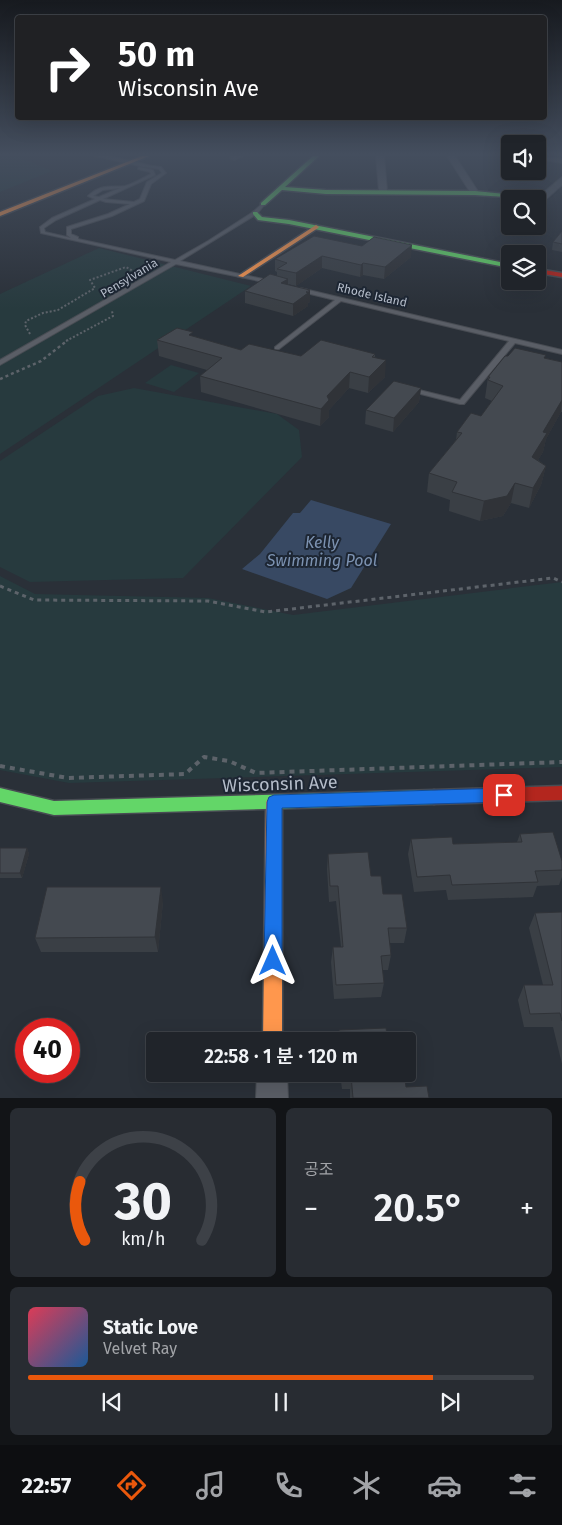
<!DOCTYPE html>
<html lang="ko">
<head>
<meta charset="utf-8">
<style>
	:root { --surface:#20242a; --page:#282c32; --text:#f1f3f6; --muted:#a2a4a8; --line:#3d4147; --accent:#ea580c }
	body { margin:0; font-family:"Fira Sans","Noto Sans KR",sans-serif; background:var(--page); color:var(--text); height:100vh; display:flex; flex-direction:column; font-size:19px; white-space:nowrap }
	* { box-sizing:border-box; margin:0 }
	p { font-size:16px; color:var(--muted) }
	.icon { flex:none; width:28px; height:28px; fill:none; stroke:currentColor; stroke-width:2; stroke-linecap:round; stroke-linejoin:round }
	.map { position:relative; height:1098px; overflow:hidden }
	.drawer { display:flex; flex-direction:column; gap:10px; padding:10px; background:#121417; flex:1 }
	.drawer>* { flex:none }
	.hud { position:absolute; left:15px; top:15px; width:532px; height:105px; border-radius:5px; box-shadow:0 5px 20px #0002,0 0 0 1px var(--line); background:#202124; color:#fff; overflow:hidden }
	.controls { position:absolute; left:501px; top:135px; display:grid; gap:10px }
	.controls a { display:grid; place-items:center; width:45px; height:45px; border-radius:5px; background:var(--surface); box-shadow:0 5px 20px #0002,0 0 0 1px var(--line); font-size:25px }
	.speed { position:absolute; left:15px; top:1018px; display:flex; gap:10px; font-size:25px; font-weight:700; text-align:center }
	.speed>* { display:grid; place-content:center; width:65px; height:65px; border-radius:50%; background:var(--surface); box-shadow:0 5px 20px #0002,0 0 0 1px var(--line); line-height:1 }
	.speed .limit { border:8px solid #d22; background:#fff; color:#111 }
	.pin { position:absolute; display:grid; place-items:center; width:42px; height:42px; color:#fff; margin:-21px; border-radius:10px; box-shadow:0 2px 8px #0006 }
	.me { position:absolute; width:55px; margin:-28px; rotate:0deg; stroke-linejoin:round; filter:drop-shadow(0 0 4px #0008) }
	.turn { display:flex; align-items:center; gap:18px; height:105px; padding:0 20px; font-size:22px }
	.turn .icon { width:65px; height:65px; stroke-width:2.5 }
	.turn b { display:block; font-size:35px; line-height:42px }
	.big { font-size:38px; font-weight:600; line-height:1.1 }
	.drawer .card { flex:1; display:flex; flex-direction:column; justify-content:center; gap:8px; min-width:0; padding:0 18px; border-radius:8px; background:var(--page) }
	.drawer .dial { align-items:center; gap:0 }
	.dial svg { height:130px; overflow:visible; fill:none; stroke:var(--line); stroke-width:7; stroke-linecap:round; text-anchor:middle }
	.dial text { fill:var(--text); stroke:none }
	.song { display:flex; align-items:center; gap:15px }
	.cover { width:60px; height:60px; border-radius:8px; background:linear-gradient(135deg,hsl(350 70% 55%),hsl(210 70% 35%)) }
	.played { height:5px; border-radius:2px; background:linear-gradient(90deg,var(--accent) 80%,var(--line) 80%) }
	.keys { display:flex; justify-content:space-around; direction:ltr }
	.heat { display:flex; justify-content:space-between; align-items:center; font-size:28px; direction:ltr }
	.drawer .tiles { flex:1; display:grid; gap:10px; grid-template-columns:1fr 1fr }
	.card:last-child { grid-column:span 2 }
	.trip { position:absolute; left:146px; top:1032px; width:270px; height:50px; border-radius:5px; background:var(--surface); box-shadow:0 5px 20px #0002,0 0 0 1px var(--line); font-weight:600; line-height:50px; text-align:center }
	.dock { display:flex; height:80px; justify-content:space-around; align-items:center; background:#0d0e11; color:var(--muted) }
	.dock .icon { width:35px; height:35px }
	.dock .active { color:var(--accent) }
	.dock b { font-size:22px; color:var(--text) }
	.map>svg:first-child { display:block }
	.green { fill:#273a3e }
	.water { fill:#384963 }
	.lines { fill:none; stroke-linecap:round; stroke-linejoin:round }
	.lane-casing { stroke:#484c53; stroke-width:2 }
	.street-casing { stroke:#484c53; stroke-width:2 }
	.fast-casing { stroke:#484c53; stroke-width:3 }
	.slow-casing { stroke:#484c53; stroke-width:3 }
	.jam-casing { stroke:#484c53; stroke-width:3 }
	.path-far3 { stroke:#5d636a; stroke-width:2; stroke-dasharray:2 2; stroke-linecap:butt }
	.path-far2 { stroke:#5d636a; stroke-width:2.5; stroke-dasharray:3 3; stroke-linecap:butt }
	.path-far1 { stroke:#5d636a; stroke-width:3; stroke-dasharray:4 4; stroke-linecap:butt }
	.path { stroke:#5d636a; stroke-width:4; stroke-dasharray:5 5; stroke-linecap:butt }
	.lane { fill:#5a5e66; fill-rule:evenodd }
	.street { fill:#5a5e66; fill-rule:evenodd }
	.fast { fill:#63d668; fill-rule:evenodd }
	.slow { fill:#ff974d; fill-rule:evenodd }
	.jam { fill:#b3261e; fill-rule:evenodd }
	.wall { fill:#3a3f45 }
	.shaded-wall { fill:#303338 }
	.building { fill:#444950; stroke:#303338 }
	.route { fill:#1a73e8; stroke:#114b97 }
	.labels { text-anchor:middle; stroke-width:4; stroke-linejoin:round; paint-order:stroke }
	.far-street-label { font-size:12px; fill:#b4bcc9; stroke:#1d2633 }
	.water-label { font-size:16px; font-style:italic; fill:#7c92b1; stroke:#1d2633 }
	.near-street-label { font-size:18px; fill:#b4bcc9; stroke:#1d2633 }
</style>
</head>
<body>
<div class="map">
<svg width="562" height="1098" viewBox="0 0 562 1098">
	<rect width="100%" height="100%" fill="#2a3038"/>
	<path class="green" d="M0,156H17L52,171L0,192Z
		M99,248L251,286L0,454V294Z
		M171,365L199,373L174,392L145,383Z
		M134,388L277,414L299,430L302,457L183,578L30,582L0,567V461L98,396Z
		M0,576L35,594L208,598L293,615L562,582V767L69,783L0,770Z"/>
	<path class="water" d="M311,500L391,524L351,588L327,599L242,569L260,554L293,513H300Z"/>
	<g class="lines">
		<defs>
			<path id="lane" d="M146,165L161,167L166,173L151,184L144,201L112,216L71,229V234L78,237V239L175,260L208,241L253,212L263,203L265,204L257,214L180,261L272,281L275,283L274,284L176,264L0,365V360L171,262L41,233L40,227L52,218L95,199L88,196C102,183 110,188 125,186C133,184 143,178 151,174L150,172L138,169L139,167L153,170L155,175L103,199L134,202L140,199L147,182L162,173L159,169L146,167ZM120,188L99,197L93,196L103,190ZM100,200L106,202L130,204L108,214L67,227V235L71,238L45,232L44,228L56,220Z
				M300,288L562,350V354L515,343L464,404H460L409,391L408,390L411,388L460,400L509,341L341,301L279,349H275V347L335,300L298,291L297,290Z"/>
			<path id="street" d="M95,156H110L148,165L144,167Z
				M232,156H243L234,160L230,158Z
				M376,156H384L387,191L383,194L379,191Z
				M447,156H455L479,193L478,195H472Z
				M538,156L562,159V163L538,159Z
				M562,177V185L544,201H538V197Z
				M257,1074H287L288,1098H256Z"/>
			<path id="fast" d="M313,156H319L285,187L326,190L475,191L535,197L537,198L538,199L475,195L326,194L282,190L265,205H261V203Z
				M253,212H257L262,217L289,220L510,264V268L289,224L258,220L253,214Z
				M0,788L54,801L434,790L439,792L442,797L439,802L434,804L54,815L0,802Z"/>
			<path id="slow" d="M142,156H149L0,216V212Z
				M316,225L319,227L318,228L243,277L238,276Z
				M274,795L279,797L282,802V1041H263L266,802L269,797Z"/>
			<path id="jam" d="M538,269L562,273V277L538,273Z
				M562,786V800L434,804L429,802L426,797L429,792L434,790Z"/>
		</defs>
		<use href="#lane" class="lane-casing"/>
		<use href="#street" class="street-casing"/>
		<use href="#fast" class="fast-casing"/>
		<use href="#slow" class="slow-casing"/>
		<use href="#jam" class="jam-casing"/>
		<path class="path-far3" d="M30,334L25,325L26,321L43,313L58,310L95,288L90,280L126,267L136,273
			M66,341L113,316L112,311"/>
		<path class="path-far2" d="M0,379L41,361L68,340"/>
		<path class="path-far1" d="M0,586L34,600L208,601L266,612L553,578L562,582"/>
		<path class="path" d="M0,766L68,778L185,774L204,757L229,761L256,773L562,762"/>
		<use href="#lane" class="lane"/>
		<use href="#street" class="street"/>
		<use href="#fast" class="fast"/>
		<use href="#slow" class="slow"/>
		<use href="#jam" class="jam"/>
	</g>
	<path class="wall" d="M562,231V252L552,250L553,242Z
		M314,236L411,257L384,279L363,275L360,277L322,268L296,286L288,284L310,302L308,303V306L293,316L245,303V291L277,276V272L275,271V259Z
		M193,336L241,350L301,356L375,354V357L385,377L368,393L349,388L329,410V417L320,426L201,392L200,376L207,370L159,356L157,340Z
		M508,356L545,358L562,362V412H561L546,439L543,452L538,460L546,466L541,485L529,508L511,503L503,516L480,521L449,511L450,500L427,492L429,473L456,440L457,432L481,416L492,401L485,398L488,377Z
		M421,388L419,402L393,432L365,424L366,410Z
		M520,834L562,861V877L559,885L537,886L533,897L448,900L446,890L414,892L408,854L411,839L453,844L517,842Z
		M27,848L29,854L22,878H0V849Z
		M328,854L371,876L407,928L404,943H390L391,955L388,970H382L384,983L381,997L334,999L331,962L333,947H341L336,901L329,902L327,869Z
		M163,902L158,952H41L35,938Z
		M562,912V1064L553,1027H524L518,1000L524,985H543L529,928L535,913Z
		M339,1030L388,1041H338Z
		M340,1074H404L406,1087L429,1098H350V1089H342Z"/>
	<path class="shaded-wall" d="M412,245L411,257L384,279L385,267Z
		M322,256V268L296,286V273Z
		M363,263V275L360,277L361,265Z
		M288,279V291L281,283Z
		M310,290V302L308,303V306L293,316V304Z
		M386,360L385,377L368,393L369,377Z
		M350,372L349,388L329,410V417L320,426L321,409L327,396Z
		M421,388L419,402L393,432L394,418Z
		M562,400L561,412L546,439L543,452L528,476L532,457L543,432Z
		M546,466L541,485L529,508L533,488Z
		M515,483L511,503L503,516L480,521L484,501Z
		M27,848L29,854L22,878L20,873Z
		M161,887L163,902L158,952L155,937Z"/>
	<path class="building" d="M562,231V244L553,242Z
		M314,236L362,246L374,237L412,245L385,267L363,263L361,265L322,256L296,273L277,269L287,263L275,259Z
		M270,274L288,279L281,283L310,290L306,292L308,293L293,304L245,291Z
		M177,328L193,332L189,335L241,350L249,344L301,356L321,340L375,354L372,357L386,360L369,377L350,372L327,396L329,400L321,409L200,376L222,358L157,340Z
		M515,348L546,355L544,358L562,362V400L543,432L547,433L532,457L546,466L533,488L515,483L507,496L484,501L452,492L457,482L429,473L462,433L457,432L471,413L481,416L503,386L488,380L490,377H488L505,356H508Z
		M394,381L421,388L394,418L366,410Z
		M553,832L562,861V870L535,871L538,882L452,885L450,875L417,877L411,839L452,837L453,844L522,842L520,834Z
		M0,848H27L20,873H0Z
		M368,852L371,876H381L383,894H402L407,928H388L391,955L381,956L384,983L336,985L333,947H343L338,886H330L328,854Z
		M47,887H161L155,937L35,938Z
		M562,912V1021L560,1013L530,1014L524,985H553L535,913Z
		M386,1028L388,1041H340L339,1030Z
		M343,1074H404L406,1087L427,1086L429,1098H353L351,1076H343Z"/>
	<linearGradient id="sky" x2="0" y2="1"><stop stop-color="#171a1f"/><stop offset="0.5" stop-color="#444e5e"/><stop offset="1" stop-color="#444e5e" stop-opacity="0"/></linearGradient>
	<rect width="562" height="309" fill="url(#sky)"/>
	<path class="route" d="M504,788L510,790L512,795L510,800L504,802L282,808V961L279,968L273,970L267,968L264,961L267,802L269,797L274,795Z"/>
	<g class="labels">
		<g class="far-street-label">
			<text transform="translate(129 278) rotate(-31)" y="4">Pensylvania</text>
			<text transform="translate(372 295) rotate(13)" y="4">Rhode Island</text>
		</g>
		<g class="water-label">
			<text x="322" y="548">Kelly<tspan x="322" dy="18">Swimming Pool</tspan></text>
		</g>
		<g class="near-street-label">
			<text transform="translate(280 784) rotate(-2)" y="6">Wisconsin Ave</text>
		</g>
	</g>
</svg>
<div class="controls">
<a><svg class="icon" aria-label="sound" viewBox="0 0 24 24"><path d="M4 9h4l5-4v14l-5-4H4zM17 9q2 3 0 6"/></svg></a>
<a><svg class="icon" aria-label="search" viewBox="0 0 24 24"><circle cx="10" cy="10" r="6"/><path d="M15 15l6 6"/></svg></a>
<a><svg class="icon" aria-label="layers" viewBox="0 0 24 24"><path d="M12 4l9 5-9 5-9-5zM3 14l9 5 9-5"/></svg></a>
</div>
<div class="speed"><div class="limit">40</div></div>
<div class="pin" style="left:504px;top:795px;background:#d93025"><svg class="icon" aria-label="arrive" viewBox="0 0 24 24"><path d="M6 21V4h12l-3 4 3 4H6"/></svg></div>
<svg class="me" style="left:273px;top:961px" viewBox="-20 -20 40 40"><path d="M0-17L14 15 0 8-14 15z" fill="#1a73e8" stroke="#fff" stroke-width="4"/></svg>
<div class="trip">22:58 · 1 분 · 120 m</div>
<div class="hud">
<div class="turn"><svg class="icon" aria-label="right" viewBox="0 0 24 24"><path d="M7 20v-9h11M14 6l5 5-5 5"/></svg><div><b>50 m</b>Wisconsin Ave</div></div>
</div>
</div>
<section class="drawer">
<div class="tiles">
<div class="card dial"><svg viewBox="0 0 100 80">
<path d="M14 69A42 42 0 1 1 86 69"/>
<path d="M14 69A42 42 0 0 1 11 33" stroke="#ea580c"/>
<text x="50" y="56" font-size="32" font-weight="700">30</text>
<text x="50" y="72" font-size="11">km/h</text>
</svg></div>
<div class="card"><p>공조</p>
<div class="heat"><a>−</a><b class="big">20.5°</b><a>+</a></div>
</div>
<div class="card">
<div class="song"><i class="cover"></i><div><b>Static Love</b><p>Velvet Ray</p></div></div>
<div class="played"></div>
<div class="keys"><svg class="icon" aria-label="previous" viewBox="0 0 24 24"><path d="M18 5L8 12l10 7zM5 5v14"/></svg><svg class="icon" aria-label="pause" viewBox="0 0 24 24"><path d="M8 5v14M16 5v14"/></svg><svg class="icon" aria-label="next" viewBox="0 0 24 24"><path d="M6 5l10 7-10 7zM19 5v14"/></svg></div>
</div>
</div>
</section>
<nav class="dock">
<b>22:57</b>
<svg class="icon active" aria-label="directions" viewBox="0 0 24 24"><path d="M12 3l9 9-9 9-9-9zM9 14v-3h6M13 9l2 2-2 2"/></svg>
<svg class="icon" aria-label="music" viewBox="0 0 24 24"><path d="M9 18V5l10-2v13"/><circle cx="6" cy="18" r="3"/><circle cx="16" cy="16" r="3"/></svg>
<svg class="icon" aria-label="phone" viewBox="0 0 24 24"><path d="M5 4h4l2 5-3 2q2 4 5 5l2-3 5 2v4C11 20 4 13 5 4z"/></svg>
<svg class="icon" aria-label="climate" viewBox="0 0 24 24"><path d="M12 3v18M4 7l16 10M4 17L20 7"/></svg>
<svg class="icon" aria-label="car" viewBox="0 0 24 24"><path d="M5 17H2v-5l4-1 3-4h7l3 4 3 1v5h-3M9 17h6M6 11h13"/><circle cx="7" cy="17" r="2"/><circle cx="17" cy="17" r="2"/></svg>
<svg class="icon" aria-label="filters" viewBox="0 0 24 24"><path d="M4 7h16M4 17h16"/><circle cx="9" cy="7" r="2"/><circle cx="15" cy="17" r="2"/></svg>
</nav>
</body>
</html>
